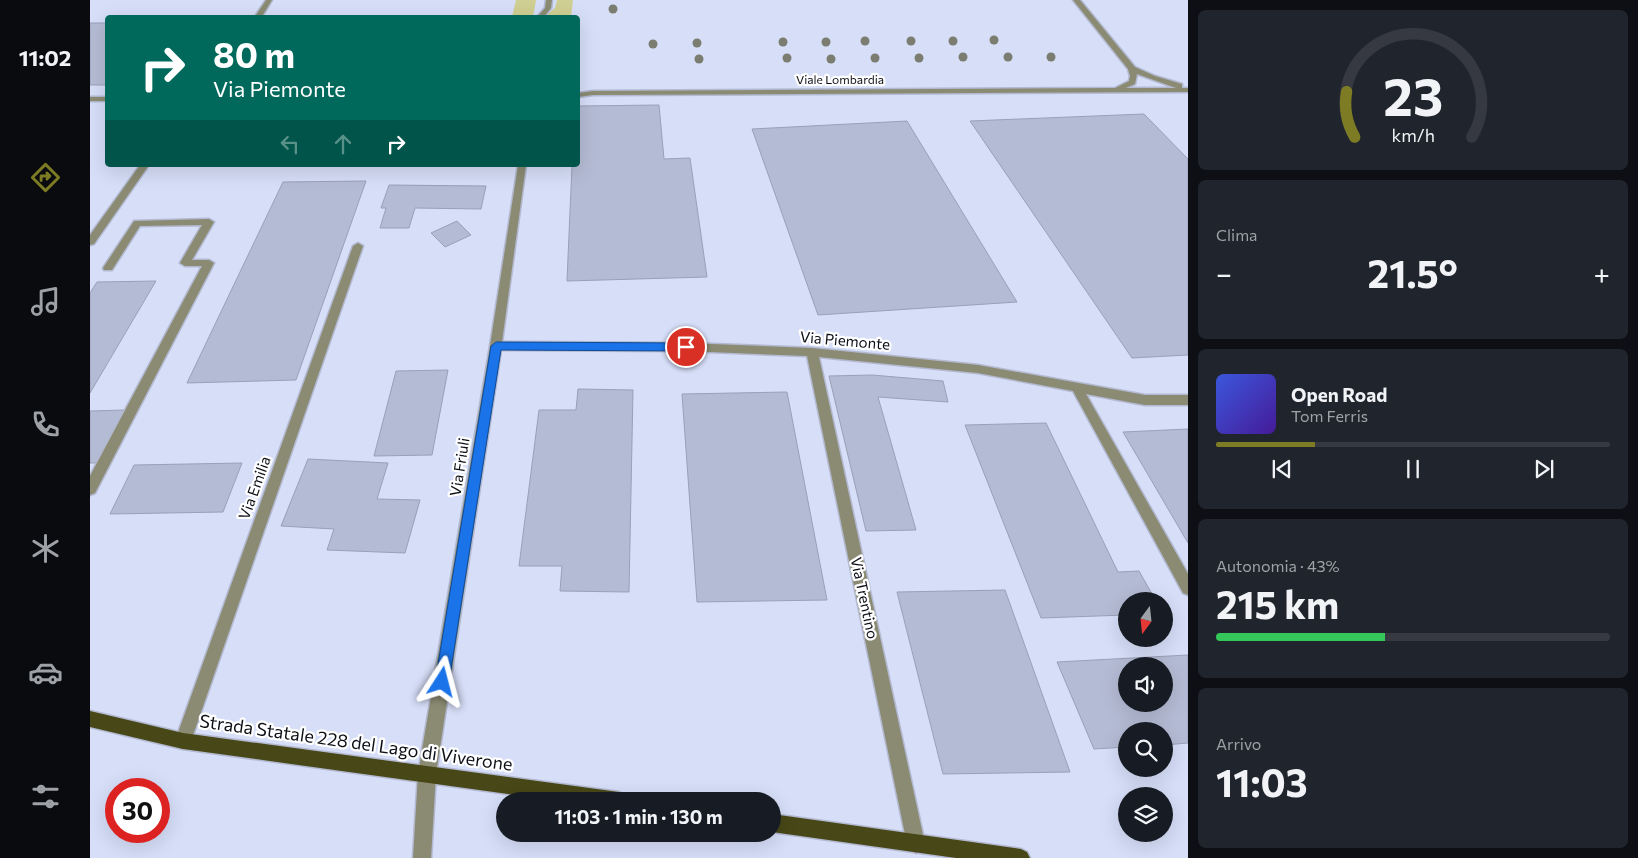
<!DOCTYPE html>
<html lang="it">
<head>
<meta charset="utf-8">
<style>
	:root { --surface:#171b24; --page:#20242c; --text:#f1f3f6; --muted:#9ea1a6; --line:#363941; --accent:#7d7b23 }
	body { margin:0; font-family:Commissioner,sans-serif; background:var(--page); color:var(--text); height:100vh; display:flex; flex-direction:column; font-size:19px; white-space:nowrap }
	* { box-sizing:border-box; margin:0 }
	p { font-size:16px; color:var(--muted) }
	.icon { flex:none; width:28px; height:28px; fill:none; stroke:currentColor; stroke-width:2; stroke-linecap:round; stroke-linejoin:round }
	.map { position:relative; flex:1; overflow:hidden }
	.panel { display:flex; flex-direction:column; gap:10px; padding:10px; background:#0d0f14; width:450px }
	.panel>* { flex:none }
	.top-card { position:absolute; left:15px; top:15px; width:475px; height:152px; border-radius:5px; box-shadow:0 5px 20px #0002; background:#00695c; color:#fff; overflow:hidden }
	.needle { width:32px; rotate:195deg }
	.buttons { position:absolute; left:1028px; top:592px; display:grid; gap:10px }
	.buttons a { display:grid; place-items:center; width:55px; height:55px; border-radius:50%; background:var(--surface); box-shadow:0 5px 20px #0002; font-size:25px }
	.speed { position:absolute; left:15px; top:778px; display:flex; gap:10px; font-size:25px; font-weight:700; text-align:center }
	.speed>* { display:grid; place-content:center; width:65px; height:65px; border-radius:50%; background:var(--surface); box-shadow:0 5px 20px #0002; line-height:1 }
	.speed .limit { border:8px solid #d22; background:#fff; color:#111 }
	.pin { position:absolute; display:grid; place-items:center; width:42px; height:42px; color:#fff; margin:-21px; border:2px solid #fff; border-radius:50%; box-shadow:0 1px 5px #0007 }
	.me { position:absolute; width:55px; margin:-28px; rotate:9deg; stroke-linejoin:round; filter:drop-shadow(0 0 4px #0008) }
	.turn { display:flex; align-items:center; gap:18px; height:105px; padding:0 25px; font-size:22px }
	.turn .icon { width:65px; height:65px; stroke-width:2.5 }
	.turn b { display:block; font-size:35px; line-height:42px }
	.lanes { display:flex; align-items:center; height:48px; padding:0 25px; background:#0003; justify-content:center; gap:25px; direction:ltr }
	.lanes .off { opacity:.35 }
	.big { font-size:38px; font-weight:700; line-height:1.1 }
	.panel .widget { flex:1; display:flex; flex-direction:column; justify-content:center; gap:8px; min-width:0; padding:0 18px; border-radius:8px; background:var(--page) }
	.panel .dial { align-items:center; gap:0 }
	.dial svg { height:130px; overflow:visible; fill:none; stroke:var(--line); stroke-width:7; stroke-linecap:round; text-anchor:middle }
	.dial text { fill:var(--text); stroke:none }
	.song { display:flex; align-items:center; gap:15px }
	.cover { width:60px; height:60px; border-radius:8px; background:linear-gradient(135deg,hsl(230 70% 55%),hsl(260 70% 35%)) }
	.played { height:5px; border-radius:2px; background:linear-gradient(90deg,var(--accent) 25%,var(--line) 25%) }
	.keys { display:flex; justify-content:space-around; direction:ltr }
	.heat { display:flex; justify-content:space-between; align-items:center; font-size:28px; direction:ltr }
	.charge { height:8px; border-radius:4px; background:linear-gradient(90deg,#34c759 43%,var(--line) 0) }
	.trip { position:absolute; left:406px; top:792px; width:285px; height:50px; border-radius:25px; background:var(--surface); box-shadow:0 5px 20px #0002; font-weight:700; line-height:50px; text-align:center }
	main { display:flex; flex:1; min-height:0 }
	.dock { display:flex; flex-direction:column; width:90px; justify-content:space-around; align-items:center; background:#090b0e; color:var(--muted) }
	.dock .icon { width:35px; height:35px }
	.dock .selected { color:var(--accent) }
	.dock b { font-size:22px; color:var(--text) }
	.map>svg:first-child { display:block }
	.green { fill:#cfcf93 }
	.building { fill:#b4bbd4; stroke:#99a0b8; fill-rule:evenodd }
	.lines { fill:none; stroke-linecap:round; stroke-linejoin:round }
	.minor-casing { stroke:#b2b9d0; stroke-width:3 }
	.major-casing { stroke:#b2b9d0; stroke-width:3 }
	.minor { fill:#8b8b73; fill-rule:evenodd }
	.major { fill:#484717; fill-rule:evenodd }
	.tree { fill:#7a7d70 }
	.route { fill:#1a73e8; stroke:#114b97 }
	.labels { text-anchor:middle; stroke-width:4.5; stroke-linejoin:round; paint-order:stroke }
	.far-street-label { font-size:12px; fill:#0d0f17; stroke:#fff }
	.street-label { font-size:15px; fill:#0d0f17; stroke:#fff }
	.near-street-label { font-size:18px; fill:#0d0f17; stroke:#fff }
</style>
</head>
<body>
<main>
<nav class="dock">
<b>11:02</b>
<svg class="icon selected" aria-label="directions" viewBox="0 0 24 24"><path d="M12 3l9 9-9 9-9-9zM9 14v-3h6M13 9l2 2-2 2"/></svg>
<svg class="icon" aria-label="music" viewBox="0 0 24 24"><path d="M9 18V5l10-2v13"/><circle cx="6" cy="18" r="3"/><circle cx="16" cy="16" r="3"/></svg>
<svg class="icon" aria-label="phone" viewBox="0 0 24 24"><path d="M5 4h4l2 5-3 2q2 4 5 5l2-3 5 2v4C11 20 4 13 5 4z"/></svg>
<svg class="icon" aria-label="climate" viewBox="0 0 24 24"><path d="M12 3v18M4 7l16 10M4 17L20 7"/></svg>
<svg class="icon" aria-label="car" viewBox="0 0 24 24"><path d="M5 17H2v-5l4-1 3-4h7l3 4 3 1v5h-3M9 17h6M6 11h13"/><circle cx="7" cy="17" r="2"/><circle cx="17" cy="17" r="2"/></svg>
<svg class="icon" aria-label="filters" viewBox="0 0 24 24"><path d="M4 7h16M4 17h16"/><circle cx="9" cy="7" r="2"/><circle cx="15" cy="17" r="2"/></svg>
</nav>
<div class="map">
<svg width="1098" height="858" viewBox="0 0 1098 858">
	<rect width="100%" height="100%" fill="#d6def8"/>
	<path class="green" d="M426,0H446L443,17H422Z
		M467,0H483L481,17H454L465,8Z"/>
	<path class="building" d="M0,23H18V85H0Z
		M569,105L574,159L600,158L617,277L477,281L482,165H488V106Z
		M1054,114L1098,159V355L1042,358L880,121Z
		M817,121L927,302L728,315L662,129Z
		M276,181L206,380L97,383L193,182Z
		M299,185L396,186L391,209L325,208L319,228H290L296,208H291Z
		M367,221L381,235L355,247L341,233Z
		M66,281L0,393V293L7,282Z
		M358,370L342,455L284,456L306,371Z
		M782,375L853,381L858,402L788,397L826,530L776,531L739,376Z
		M488,389L543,390L539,592L470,591L472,566H429L449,410H486Z
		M697,392L737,600L607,602L592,394Z
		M35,410L7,463H0V411Z
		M956,423L1028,572L1049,571L1066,601H1036V615L951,618L875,425Z
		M1098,429V543L1033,432Z
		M218,459L298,463L287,499L330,500L315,553L237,550L244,529L191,526Z
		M152,463L133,512L20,514L44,465Z
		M915,590L980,772L853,774L807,592Z
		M1098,655V743L1074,745V731H1036V747L1004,749L967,662ZM1036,666H1074V704H1036Z"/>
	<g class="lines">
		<defs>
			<path id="minor" d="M176,0H182L171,18H164Z
				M456,0H462L461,8L453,18H446L455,8Z
				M983,0H990L1045,67L1065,76L1092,84V88H1098V92L503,95L488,97V93L503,91L1025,88L1039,81L1040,76L1038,69ZM1047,74L1086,88H1036L1045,84Z
				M0,97H18V101H0Z
				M50,165H59L4,244L0,245V235Z
				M428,165H436L412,342L596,343L722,348L888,365L1055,395H1098V405H1055L996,394L1098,574V595L1093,593L983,391L888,373L729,357L835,844L832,850L826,853L820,850L817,844L717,356L596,351L411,350L346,774L341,858H323L328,774L400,346Z
				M119,219L124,222L102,260H119L124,263L5,493L0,495V476L112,266H95L90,263L112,225L50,226L22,270H14L13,268L44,221Z
				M268,243L273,246L101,741L99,747L93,749L87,747L85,741L263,246Z"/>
			<path id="major" d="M0,711L93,733L529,792L535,795L538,801H468L93,749L0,727Z
				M682,814L931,849L937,852L940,858H866L682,832Z"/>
		</defs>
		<use href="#minor" class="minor-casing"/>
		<use href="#major" class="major-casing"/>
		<use href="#minor" class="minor"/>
		<use href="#major" class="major"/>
	</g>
	<g class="tree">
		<circle cx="523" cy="9" r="4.5"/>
		<circle cx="904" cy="40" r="4.5"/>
		<circle cx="775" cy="41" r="4.5"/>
		<circle cx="821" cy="41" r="4.5"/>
		<circle cx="863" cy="41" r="4.5"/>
		<circle cx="693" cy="42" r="4.5"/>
		<circle cx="736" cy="42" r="4.5"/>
		<circle cx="607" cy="43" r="4.5"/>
		<circle cx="563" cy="44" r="4.5"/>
		<circle cx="873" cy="57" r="4.5"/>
		<circle cx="918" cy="57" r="4.5"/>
		<circle cx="961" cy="57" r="4.5"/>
		<circle cx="697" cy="58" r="4.5"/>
		<circle cx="785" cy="58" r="4.5"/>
		<circle cx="829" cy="58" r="4.5"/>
		<circle cx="609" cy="59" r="4.5"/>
		<circle cx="741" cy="59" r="4.5"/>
	</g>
	<path class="route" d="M406,342L596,343L601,347L596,351L411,350L359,682L357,687L352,689L347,687L345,682L401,346Z"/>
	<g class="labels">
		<g class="far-street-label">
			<text x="750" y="84">Viale Lombardia</text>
		</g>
		<g class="street-label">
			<text transform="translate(755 341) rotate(5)" y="5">Via Piemonte</text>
			<text transform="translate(370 467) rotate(-81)" y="5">Via Friuli</text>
			<text transform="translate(165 488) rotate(-70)" y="5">Via Emilia</text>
			<text transform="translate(774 598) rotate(78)" y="5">Via Trentino</text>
		</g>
		<g class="near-street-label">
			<text transform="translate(266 743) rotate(8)" y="6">Strada Statale 228 del Lago di Viverone</text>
		</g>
	</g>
</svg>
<div class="buttons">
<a><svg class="needle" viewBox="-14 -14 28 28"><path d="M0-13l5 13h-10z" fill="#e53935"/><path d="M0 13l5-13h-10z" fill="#9ea1a6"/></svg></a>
<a><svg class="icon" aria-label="sound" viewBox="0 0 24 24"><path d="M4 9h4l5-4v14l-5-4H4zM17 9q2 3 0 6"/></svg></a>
<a><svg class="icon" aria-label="search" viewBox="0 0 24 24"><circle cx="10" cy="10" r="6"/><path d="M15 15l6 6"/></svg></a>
<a><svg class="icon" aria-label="layers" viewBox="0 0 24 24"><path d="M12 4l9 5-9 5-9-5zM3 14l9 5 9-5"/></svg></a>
</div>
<div class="speed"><div class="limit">30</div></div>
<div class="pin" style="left:596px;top:347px;background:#d93025"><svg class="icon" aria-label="arrive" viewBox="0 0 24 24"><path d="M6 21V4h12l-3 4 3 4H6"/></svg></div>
<svg class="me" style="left:352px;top:682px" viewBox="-20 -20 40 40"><path d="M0-17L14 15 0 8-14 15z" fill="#1a73e8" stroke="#fff" stroke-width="4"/></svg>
<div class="trip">11:03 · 1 min · 130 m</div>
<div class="top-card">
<div class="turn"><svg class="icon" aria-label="right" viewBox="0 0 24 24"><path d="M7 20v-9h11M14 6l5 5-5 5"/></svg><div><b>80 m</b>Via Piemonte</div></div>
<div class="lanes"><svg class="icon off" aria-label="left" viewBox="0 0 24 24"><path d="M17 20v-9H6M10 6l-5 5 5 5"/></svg><svg class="icon off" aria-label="ahead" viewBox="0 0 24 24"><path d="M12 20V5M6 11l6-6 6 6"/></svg><svg class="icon" aria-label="right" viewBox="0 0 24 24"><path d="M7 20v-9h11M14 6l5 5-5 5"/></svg></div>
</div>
</div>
<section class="panel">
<div class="widget dial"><svg viewBox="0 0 100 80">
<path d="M14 69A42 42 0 1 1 86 69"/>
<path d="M14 69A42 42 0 0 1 9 41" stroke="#7d7b23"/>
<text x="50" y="56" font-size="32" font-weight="700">23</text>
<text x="50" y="72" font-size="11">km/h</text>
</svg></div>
<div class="widget"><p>Clima</p>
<div class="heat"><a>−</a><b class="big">21.5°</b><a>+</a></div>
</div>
<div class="widget">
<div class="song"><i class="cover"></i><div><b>Open Road</b><p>Tom Ferris</p></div></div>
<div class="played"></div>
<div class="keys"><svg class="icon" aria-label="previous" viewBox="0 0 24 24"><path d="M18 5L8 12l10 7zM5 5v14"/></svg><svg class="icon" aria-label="pause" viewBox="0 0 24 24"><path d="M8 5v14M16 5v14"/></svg><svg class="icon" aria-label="next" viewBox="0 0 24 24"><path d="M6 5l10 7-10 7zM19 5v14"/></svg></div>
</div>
<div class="widget"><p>Autonomia · 43%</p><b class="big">215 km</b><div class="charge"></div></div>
<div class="widget"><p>Arrivo</p><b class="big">11:03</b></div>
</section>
</main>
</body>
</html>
